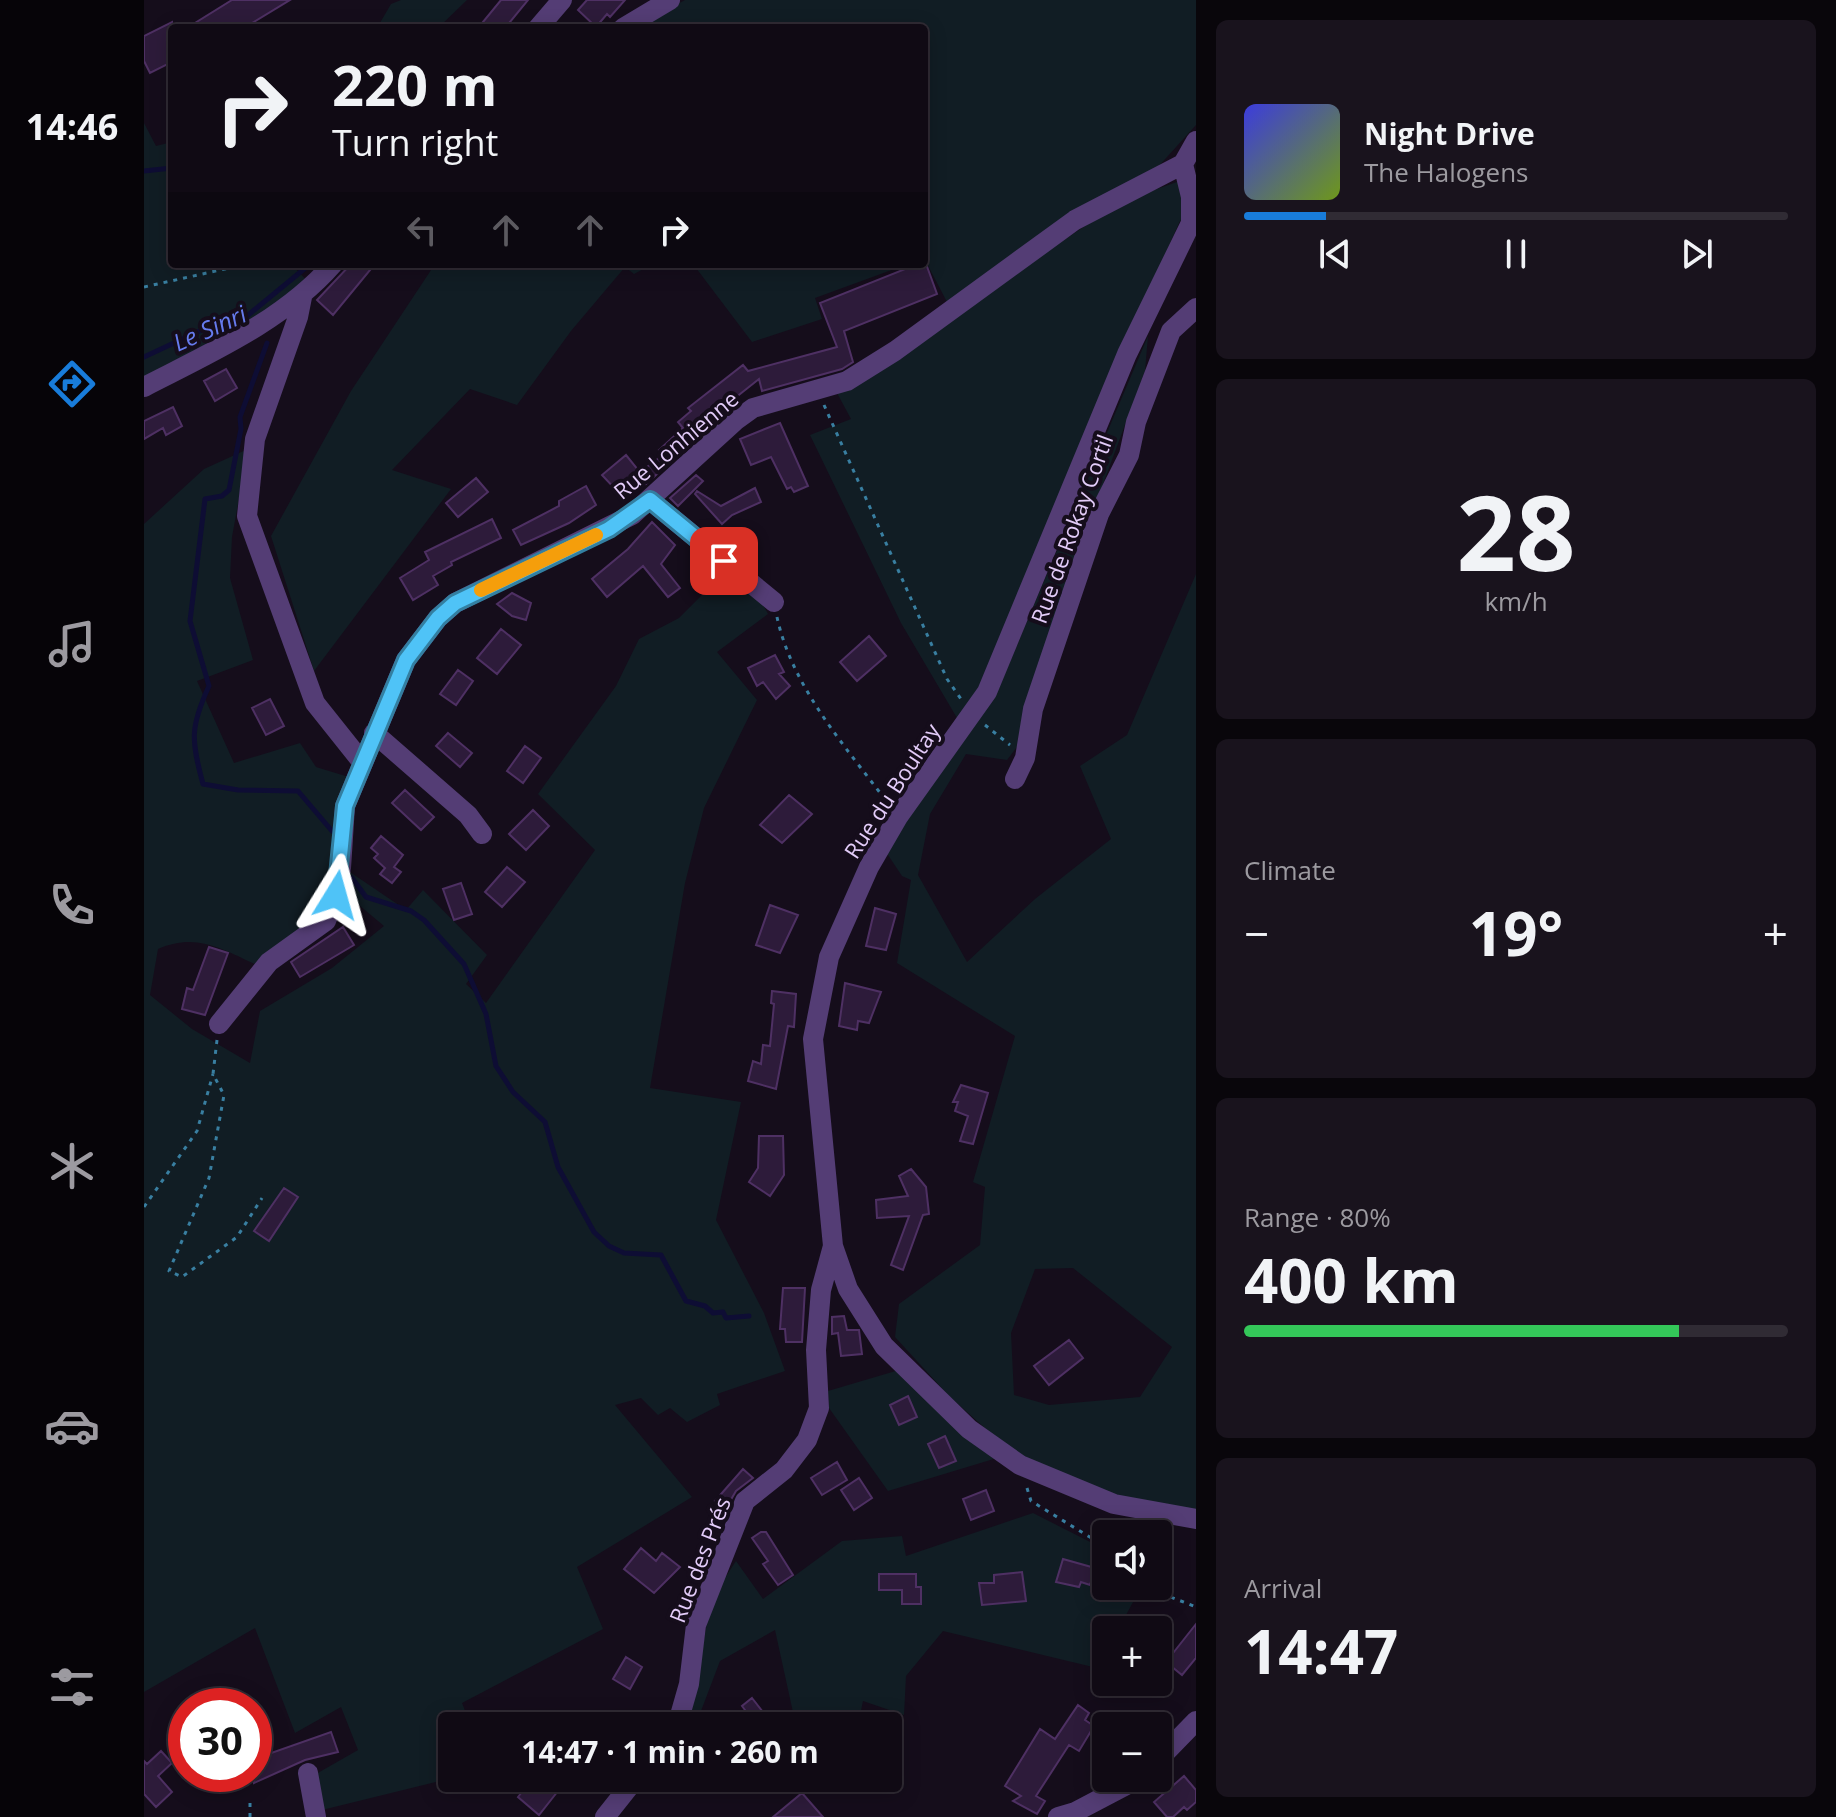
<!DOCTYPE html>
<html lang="en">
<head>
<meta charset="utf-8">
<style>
	:root { --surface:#100a14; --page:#19131d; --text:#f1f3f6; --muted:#9c9aa0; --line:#302b34; --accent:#187cda }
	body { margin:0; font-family:"Open Sans",sans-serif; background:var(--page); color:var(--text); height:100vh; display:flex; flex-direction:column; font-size:30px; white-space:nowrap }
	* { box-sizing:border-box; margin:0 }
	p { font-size:26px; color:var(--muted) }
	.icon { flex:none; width:44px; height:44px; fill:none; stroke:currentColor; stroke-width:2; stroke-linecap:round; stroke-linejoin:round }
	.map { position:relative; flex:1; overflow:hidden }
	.panel { display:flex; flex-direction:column; gap:20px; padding:20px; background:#09060b; width:640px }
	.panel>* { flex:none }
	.hud { position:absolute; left:24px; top:24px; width:760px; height:244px; border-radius:8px; box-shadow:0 4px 20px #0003,0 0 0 2px var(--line); background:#100a14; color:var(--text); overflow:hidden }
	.buttons { position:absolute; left:948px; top:1520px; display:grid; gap:16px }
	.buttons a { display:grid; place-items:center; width:80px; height:80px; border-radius:8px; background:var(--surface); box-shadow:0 4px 20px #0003,0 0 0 2px var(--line); font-size:40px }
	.speed { position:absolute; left:24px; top:1688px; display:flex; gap:16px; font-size:40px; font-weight:700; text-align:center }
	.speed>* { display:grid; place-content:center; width:104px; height:104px; border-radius:50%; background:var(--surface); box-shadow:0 4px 20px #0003,0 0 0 2px var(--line); line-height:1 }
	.speed .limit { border:12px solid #d22; background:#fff; color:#111 }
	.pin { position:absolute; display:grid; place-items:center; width:68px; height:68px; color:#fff; margin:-34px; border-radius:16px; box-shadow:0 4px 12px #0006 }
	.me { position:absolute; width:88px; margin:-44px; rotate:8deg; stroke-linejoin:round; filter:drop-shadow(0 0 6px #0008) }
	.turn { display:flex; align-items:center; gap:28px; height:168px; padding:0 32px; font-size:36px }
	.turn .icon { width:104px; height:104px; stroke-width:2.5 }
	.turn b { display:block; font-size:56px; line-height:68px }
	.lanes { display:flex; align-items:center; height:76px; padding:0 32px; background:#0003; justify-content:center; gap:40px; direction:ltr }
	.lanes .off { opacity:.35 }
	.big { font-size:60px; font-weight:700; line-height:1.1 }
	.panel .card { flex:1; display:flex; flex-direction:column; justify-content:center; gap:12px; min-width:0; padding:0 28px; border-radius:12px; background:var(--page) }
	.panel .dial { align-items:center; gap:0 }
	.dial b { font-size:104px; line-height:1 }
	.song { display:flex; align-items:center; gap:24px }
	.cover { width:96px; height:96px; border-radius:12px; background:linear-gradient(135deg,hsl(240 70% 55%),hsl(80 70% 35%)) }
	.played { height:8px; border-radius:4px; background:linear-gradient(90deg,var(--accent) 15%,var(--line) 15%) }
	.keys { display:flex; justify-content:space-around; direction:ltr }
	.heat { display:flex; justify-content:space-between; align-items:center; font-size:44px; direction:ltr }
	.charge { height:12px; border-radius:6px; background:linear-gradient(90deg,#34c759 80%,var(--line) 0) }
	.trip { position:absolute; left:294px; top:1712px; width:464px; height:80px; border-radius:8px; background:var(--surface); box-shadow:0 4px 20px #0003,0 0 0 2px var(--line); font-weight:700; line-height:80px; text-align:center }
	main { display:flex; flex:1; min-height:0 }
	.menu { display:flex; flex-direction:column; width:144px; justify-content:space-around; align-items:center; background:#060408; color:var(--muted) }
	.menu .icon { width:56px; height:56px }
	.menu .selected { color:var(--accent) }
	.menu b { font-size:36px; color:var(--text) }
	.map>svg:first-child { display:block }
	.green { fill:#111d24; fill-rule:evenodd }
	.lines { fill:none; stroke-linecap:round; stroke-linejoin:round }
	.stream { stroke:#0e0d34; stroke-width:5 }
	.building { fill:#2d1b3a; stroke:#4e3063; stroke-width:2 }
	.path { stroke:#397fa1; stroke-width:3; stroke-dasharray:4 6; stroke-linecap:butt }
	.minor { stroke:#543d75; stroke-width:20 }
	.route-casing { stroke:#337fa1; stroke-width:20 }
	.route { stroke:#4fc3f7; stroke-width:14 }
	.slow { stroke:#f59e0b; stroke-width:14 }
	.labels { text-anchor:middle; stroke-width:8; stroke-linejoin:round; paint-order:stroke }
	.street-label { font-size:22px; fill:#e3ccf9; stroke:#150d1b }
	.water-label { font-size:24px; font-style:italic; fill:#667bee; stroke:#150d1b }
</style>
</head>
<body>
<main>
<nav class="menu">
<b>14:46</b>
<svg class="icon selected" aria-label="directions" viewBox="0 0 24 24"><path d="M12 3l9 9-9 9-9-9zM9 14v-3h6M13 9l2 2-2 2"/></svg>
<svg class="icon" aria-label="music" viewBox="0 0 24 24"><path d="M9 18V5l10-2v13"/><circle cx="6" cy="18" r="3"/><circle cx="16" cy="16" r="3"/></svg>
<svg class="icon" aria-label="phone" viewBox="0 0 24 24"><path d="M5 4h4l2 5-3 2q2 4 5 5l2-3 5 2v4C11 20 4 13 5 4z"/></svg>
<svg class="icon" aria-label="climate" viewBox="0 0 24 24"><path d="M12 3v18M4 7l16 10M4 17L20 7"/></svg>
<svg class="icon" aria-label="car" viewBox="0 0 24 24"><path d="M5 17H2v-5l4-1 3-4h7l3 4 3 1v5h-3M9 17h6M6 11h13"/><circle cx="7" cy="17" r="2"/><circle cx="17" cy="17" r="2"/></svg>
<svg class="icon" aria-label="filters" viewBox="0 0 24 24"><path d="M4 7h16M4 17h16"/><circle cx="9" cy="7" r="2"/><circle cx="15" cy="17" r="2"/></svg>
</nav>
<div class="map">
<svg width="1052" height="1817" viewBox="0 0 1052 1817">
	<rect width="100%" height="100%" fill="#150d1b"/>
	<path class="green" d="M257,0H323L294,28H233L247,4Z
		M541,0H1052V125L1013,168L803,302L780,258V28H490Z
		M0,123L12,146L28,142V264H147L169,287L0,387Z
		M1036,181L1044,218L1036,221L958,394L831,702L813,718L757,623L666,435L707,419L693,393L978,201Z
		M291,264H509L490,274L481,267L427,331L373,405L326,389L248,470L307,489L170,671L127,536L207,391Z
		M549,264H764L671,298L678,319L608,342Z
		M1004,336L1001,371L946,519L879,739L863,760L822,754L786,814L774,875L823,962L891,899L967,839L936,766L983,735L1052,574V1513L972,1500L879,1462L805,1396L751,1337L755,1304L836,1245L841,1187L829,1182L871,1036L753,963L767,880L758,876L742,852L786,780L850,699ZM929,1268L1028,1347L996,1397L905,1405L870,1395L867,1333L891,1269Z
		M104,449L88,537L86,578L109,660L53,681L90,763L156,743L172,767L208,778L191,867L177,916L113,965C78,949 52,932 14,949L6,995L48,1029L106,1063L116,1011L188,968L240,926L203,895V870L262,910L279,890L343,955L322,984L342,1003L451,850L394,794L472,686L495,639L535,618L582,571L616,599L624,614L573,652L613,700L560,808L541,883L506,1088L597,1102L572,1220L620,1313L641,1371L573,1394L576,1405L543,1422L526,1408L514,1415L497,1398L471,1405L548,1497L433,1567L459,1629L318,1703L327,1726H308V1778L178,1810L172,1774L214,1750L197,1707L151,1733L111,1628L0,1692V524L60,469Z
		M755,1370L853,1458L744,1491L685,1408L684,1391Z
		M889,1513L962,1550V1586H993L996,1589L974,1630H962V1651L953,1668L799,1631L762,1676L760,1715L719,1701L714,1725L652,1726L631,1630L576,1661L557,1711L547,1715L567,1599L592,1561L619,1599L698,1541L758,1536L762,1556Z"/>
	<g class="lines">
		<path class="stream" d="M0,171L28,168
			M123,343L96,417L97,429L85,490L78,496L61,499L46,621L65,686C46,727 47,740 59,784L94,790L154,791L188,831
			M0,357L62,328L103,316L165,265
			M208,878L222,897L267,911L280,920L320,964L342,1014L352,1066L369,1092L401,1122L414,1167L450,1232L465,1246L480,1253L517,1255L542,1301L561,1306L569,1313L579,1312L582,1318L605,1316"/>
	</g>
	<path class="building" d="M88,0H146L100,28H43Z
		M357,0H384L361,28H334Z
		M443,0H481L466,17L463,14L452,27L434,10Z
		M28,22V62L6,73L0,61V36Z
		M781,261L793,294L700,331L709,362L698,369L618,391L615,379L557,425L562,430L502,484L495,473L519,455L515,450L539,428L534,422L547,411L544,408L599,365L604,371L693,347L676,303Z
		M207,264H231L189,315L173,300Z
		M82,369L93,388L71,401L60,381Z
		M29,407L38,426L22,435L19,428L0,439V421Z
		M636,423L664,486L650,492L647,487L643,489L627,457L607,465L596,439Z
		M482,455L495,471L472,490L458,475Z
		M552,475L559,481L534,506L526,498Z
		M332,478L344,492L314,517L302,503Z
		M442,486L452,505L425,523L377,545L369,530L415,506V501Z
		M611,488L617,502L588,515L578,524L551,494L553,491L577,506Z
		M348,519L357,538L307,562L308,565L289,576L294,585L269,600L256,578L285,560L281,552Z
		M508,522L531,545L517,564L536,588L524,597L499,566L463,597L448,579L484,549Z
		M368,593L387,603L382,620L368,616L353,604Z
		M357,629L377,645L353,674L333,658Z
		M725,636L742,656L713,681L696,662Z
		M631,655L640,672L635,674L646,686L632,699L619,682L613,686L604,668Z
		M314,670L329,681L312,705L296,694Z
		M126,699L140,726L122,735L108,708Z
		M304,733L328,753L316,767L292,746Z
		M381,746L397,758L379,783L363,771Z
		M261,790L290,817L277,830L248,803Z
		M645,795L668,814L638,843L616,825Z
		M389,810L405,826L382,850L365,834Z
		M237,836L259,855L250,867L257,872L248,883L236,874L241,868L230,858L234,854L227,848Z
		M363,867L381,882L358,907L341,892Z
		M317,883L328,914L310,920L299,889Z
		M626,905L654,915L636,953L612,945Z
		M731,908L752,914L742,950L722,946Z
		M199,927L210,945L156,977L147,962Z
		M65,947L84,953L61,1015L38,1009L43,988L49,990Z
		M701,983L737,992L725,1023L714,1021L713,1030L695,1026Z
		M628,991L652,994L650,1027L644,1026L632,1089L604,1081L609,1061L617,1064L619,1045L626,1046L630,1004L627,1003Z
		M817,1085L844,1093L829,1144L816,1141L824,1116L811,1111L814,1102H809Z
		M615,1136H639L640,1175L626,1196L605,1182L614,1168Z
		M767,1169L782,1187L785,1214L779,1215L759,1270L747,1265L765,1216L733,1218L732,1200L764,1196L755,1176Z
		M140,1188L154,1197L125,1241L110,1231Z
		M639,1288H661L658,1342H642L641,1329H636Z
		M700,1316L703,1330H715L718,1354L697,1356L694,1333L688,1334V1317Z
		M925,1340L939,1358L905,1385L890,1366Z
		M764,1396L773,1417L755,1425L746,1405Z
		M801,1436L812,1461L795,1468L784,1444Z
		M693,1462L703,1480L678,1495L667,1478Z
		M599,1469L609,1478L592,1491L581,1510L571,1501Z
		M715,1478L728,1498L710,1510L697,1490Z
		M842,1490L850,1511L827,1520L819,1499Z
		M617,1532H622L649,1575L634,1585L619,1564L624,1561L608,1538Z
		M497,1548L512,1561L518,1553L536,1567L510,1593L480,1569Z
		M919,1559L951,1568L946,1585L937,1582L935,1587L912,1582Z
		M878,1572L882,1601L838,1605L835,1583H850V1575Z
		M735,1574H772V1587H777V1604H758V1590H735Z
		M1052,1624V1658L1038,1675L1022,1662Z
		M482,1657L498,1667L486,1689L469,1679Z
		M608,1698L630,1726H589L604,1714L598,1706Z
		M934,1705L945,1713L941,1720L950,1726L935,1751L925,1745L892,1796L901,1801L893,1814L869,1801L877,1796L861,1786L896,1729L911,1739Z
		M187,1732L194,1752L161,1760L110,1783V1759Z
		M17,1751L28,1763L14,1776L28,1792L12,1807L0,1794V1761L3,1764Z
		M1040,1776L1052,1790V1802L1043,1810L1040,1807L1029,1817H1023L1010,1802Z
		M389,1778H398L414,1791L395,1815L374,1797Z
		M658,1793L679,1817H629Z"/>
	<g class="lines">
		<path class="path" d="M0,287L103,264
			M680,405L803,679L817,699
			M633,617C648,687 701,746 743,802
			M841,725L866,745
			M73,1040L69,1074L80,1095L65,1178L25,1271L38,1277L93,1237L118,1198
			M0,1207L53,1131L69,1074
			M883,1488L887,1501L962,1547
			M999,1586L1052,1607
			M106,1817V1798"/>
		<path class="minor" d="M394,28L418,0
			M479,28L526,0
			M1039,164L1047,197V223L983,354L843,692L754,817L725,867L685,957L669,1039L689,1246L704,1289L740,1346L825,1429L876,1465L970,1504L1052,1519
			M158,297L154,317L111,439L103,516L171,703L218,762
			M0,387C66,353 139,321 189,264
			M506,500L630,602
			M230,733L324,815L338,834
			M871,779L881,758L889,709L955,514L985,455L992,422L1027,331L1052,308
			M75,1024L125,962L182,921L192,895L197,868L201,806L262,660L294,618L311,603L488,515L591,421L609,408L703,381L751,351L931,220L1039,164L1052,141
			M533,1726L545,1684L552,1625L601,1501L640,1470L663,1440L675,1408L672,1350L677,1290L689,1246
			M1014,1760L1052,1721
			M164,1773L172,1817
			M461,1817L492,1778
			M914,1817L931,1812L996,1778"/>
	</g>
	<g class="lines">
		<defs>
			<path id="route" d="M192,895L201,806L262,660L294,618L311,603L465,529L506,500L580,561"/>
		</defs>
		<use href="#route" class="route-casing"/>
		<use href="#route" class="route"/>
		<path class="slow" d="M337,590L452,535"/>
	</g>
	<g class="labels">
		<g class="street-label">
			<text transform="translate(532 445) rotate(-40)" y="8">Rue Lonhienne</text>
			<text transform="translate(928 529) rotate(-70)" y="8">Rue de Rokay Cortil</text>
			<text transform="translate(748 791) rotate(-57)" y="8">Rue du Boultay</text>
			<text transform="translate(556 1560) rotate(-69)" y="8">Rue des Prés</text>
		</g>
		<g class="water-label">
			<text transform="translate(66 329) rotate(-24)" y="8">Le Sinri</text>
		</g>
	</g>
</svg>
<div class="buttons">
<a><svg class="icon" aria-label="sound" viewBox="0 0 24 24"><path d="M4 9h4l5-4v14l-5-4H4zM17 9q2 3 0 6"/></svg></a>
<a>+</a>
<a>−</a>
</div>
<div class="speed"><div class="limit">30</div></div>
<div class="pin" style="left:580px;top:561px;background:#d93025"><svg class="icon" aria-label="arrive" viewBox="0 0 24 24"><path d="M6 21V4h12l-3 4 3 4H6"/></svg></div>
<svg class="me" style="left:192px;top:895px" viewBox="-20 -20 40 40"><path d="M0-17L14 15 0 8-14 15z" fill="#4fc3f7" stroke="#fff" stroke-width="4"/></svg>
<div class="trip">14:47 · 1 min · 260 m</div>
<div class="hud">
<div class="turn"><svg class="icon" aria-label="right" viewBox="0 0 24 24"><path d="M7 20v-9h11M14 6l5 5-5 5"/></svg><div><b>220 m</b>Turn right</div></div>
<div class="lanes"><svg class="icon off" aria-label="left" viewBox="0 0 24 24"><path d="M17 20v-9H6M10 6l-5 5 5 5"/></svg><svg class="icon off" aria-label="ahead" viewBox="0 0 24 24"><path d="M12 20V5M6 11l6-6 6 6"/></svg><svg class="icon off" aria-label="ahead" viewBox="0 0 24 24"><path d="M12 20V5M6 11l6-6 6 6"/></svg><svg class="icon" aria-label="right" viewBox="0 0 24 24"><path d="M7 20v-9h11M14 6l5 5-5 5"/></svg></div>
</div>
</div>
<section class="panel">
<div class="card">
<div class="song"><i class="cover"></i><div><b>Night Drive</b><p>The Halogens</p></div></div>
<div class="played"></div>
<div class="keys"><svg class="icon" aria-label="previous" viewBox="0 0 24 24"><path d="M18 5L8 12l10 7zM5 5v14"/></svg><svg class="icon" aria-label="pause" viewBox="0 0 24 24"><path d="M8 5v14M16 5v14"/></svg><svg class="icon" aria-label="next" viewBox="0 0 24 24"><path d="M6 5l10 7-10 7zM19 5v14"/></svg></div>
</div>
<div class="card dial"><b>28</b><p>km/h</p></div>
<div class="card"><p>Climate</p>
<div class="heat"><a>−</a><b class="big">19°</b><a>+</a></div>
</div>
<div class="card"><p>Range · 80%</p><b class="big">400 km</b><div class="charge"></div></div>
<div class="card"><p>Arrival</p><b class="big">14:47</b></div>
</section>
</main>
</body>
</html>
